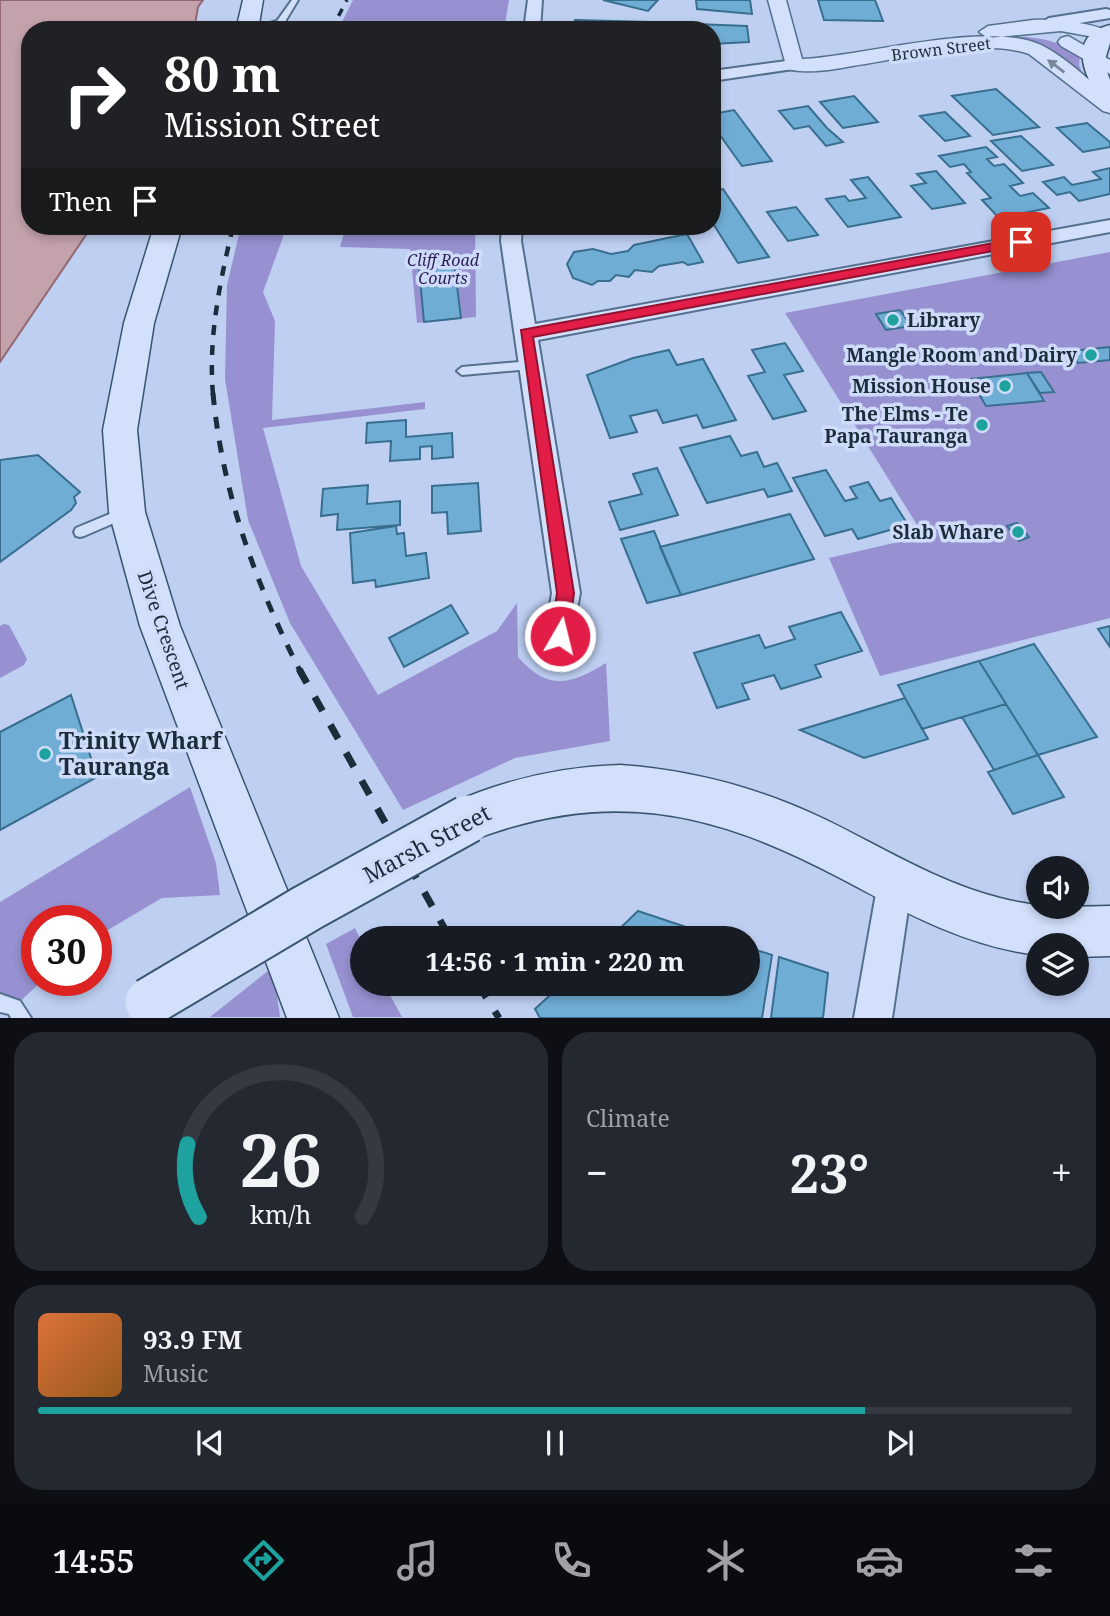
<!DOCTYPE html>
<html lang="en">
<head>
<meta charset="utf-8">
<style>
	:root { --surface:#171b24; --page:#242831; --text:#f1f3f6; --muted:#9ea1a6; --line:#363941; --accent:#1ea29f }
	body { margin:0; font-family:"Noto Serif",serif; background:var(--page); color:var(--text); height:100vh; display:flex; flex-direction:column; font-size:26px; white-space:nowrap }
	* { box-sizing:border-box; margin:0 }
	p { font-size:23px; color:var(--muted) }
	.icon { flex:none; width:38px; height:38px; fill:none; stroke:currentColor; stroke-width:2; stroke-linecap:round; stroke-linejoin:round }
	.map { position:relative; height:1018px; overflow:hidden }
	.sheet { display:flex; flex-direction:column; gap:14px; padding:14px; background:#0d0f14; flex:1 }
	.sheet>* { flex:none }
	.top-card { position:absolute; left:21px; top:21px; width:700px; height:214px; border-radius:28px; box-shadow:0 4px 10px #0003; background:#202124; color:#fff; overflow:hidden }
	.controls { position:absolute; left:1026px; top:856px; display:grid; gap:14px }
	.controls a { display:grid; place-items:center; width:63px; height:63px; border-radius:50%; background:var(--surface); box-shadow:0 4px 10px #0003; font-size:35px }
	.speed { position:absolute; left:21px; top:905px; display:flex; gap:14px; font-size:35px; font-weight:700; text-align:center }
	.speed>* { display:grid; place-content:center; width:91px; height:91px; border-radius:50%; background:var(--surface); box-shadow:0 4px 10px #0003; line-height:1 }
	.speed .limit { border:10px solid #d22; background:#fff; color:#111 }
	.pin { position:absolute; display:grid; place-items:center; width:60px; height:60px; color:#fff; margin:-30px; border-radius:14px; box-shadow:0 4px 10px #0006 }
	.me { position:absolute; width:77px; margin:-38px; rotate:8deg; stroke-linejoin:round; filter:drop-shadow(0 0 5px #0008) }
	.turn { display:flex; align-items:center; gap:24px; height:147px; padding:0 28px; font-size:32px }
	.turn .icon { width:91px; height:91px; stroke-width:2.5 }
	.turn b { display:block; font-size:49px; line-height:60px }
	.then { display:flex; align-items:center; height:66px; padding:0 28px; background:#0003; gap:14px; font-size:26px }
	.big { font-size:52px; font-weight:700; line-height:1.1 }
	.sheet .card { flex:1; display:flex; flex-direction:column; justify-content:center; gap:10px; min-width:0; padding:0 24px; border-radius:28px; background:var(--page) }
	.sheet .dial { align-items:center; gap:0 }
	.dial svg { height:182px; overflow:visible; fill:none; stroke:var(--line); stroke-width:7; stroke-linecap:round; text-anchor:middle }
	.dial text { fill:var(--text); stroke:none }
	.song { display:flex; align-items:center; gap:21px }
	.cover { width:84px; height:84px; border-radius:10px; background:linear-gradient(135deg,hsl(20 70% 55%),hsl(30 70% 35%)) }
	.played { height:7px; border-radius:4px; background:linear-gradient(90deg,var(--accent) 80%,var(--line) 80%) }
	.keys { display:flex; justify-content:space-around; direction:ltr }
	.heat { display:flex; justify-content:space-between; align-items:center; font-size:38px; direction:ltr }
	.sheet .tiles { flex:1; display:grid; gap:14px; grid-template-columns:1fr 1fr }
	.card:last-child { grid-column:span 2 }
	.trip { position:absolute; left:350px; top:926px; width:410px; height:70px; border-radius:35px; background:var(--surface); box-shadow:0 4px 10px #0003; font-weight:700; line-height:70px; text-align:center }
	.dock { display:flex; height:112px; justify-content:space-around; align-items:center; background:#090b0e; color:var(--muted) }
	.dock .icon { width:49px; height:49px }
	.dock .selected { color:var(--accent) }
	.dock b { font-size:32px; color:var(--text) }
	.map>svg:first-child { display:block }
	.green { fill:#9791d1 }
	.water { fill:#c3a2ac; stroke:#926873; stroke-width:2 }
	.building { fill:#70add5; stroke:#386e8e; stroke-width:2 }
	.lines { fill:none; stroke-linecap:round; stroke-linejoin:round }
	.service-casing { stroke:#55708d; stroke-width:4 }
	.minor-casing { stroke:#55708d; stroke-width:4 }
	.tertiary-casing { stroke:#55708d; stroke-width:3 }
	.secondary-casing { stroke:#38546e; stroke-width:3 }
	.service { fill:#d2e0fc; fill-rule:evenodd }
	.minor { fill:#d2e0fc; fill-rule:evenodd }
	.tertiary { fill:#d2e0fc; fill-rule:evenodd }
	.secondary { fill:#d2e0fc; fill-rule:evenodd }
	.rail-far3 { stroke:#1b2c3a; stroke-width:3.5; stroke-dasharray:8 8; stroke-linecap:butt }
	.rail-far2 { stroke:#1b2c3a; stroke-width:4.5; stroke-dasharray:10 10; stroke-linecap:butt }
	.rail-far1 { stroke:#1b2c3a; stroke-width:5; stroke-dasharray:12 12; stroke-linecap:butt }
	.rail { stroke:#1b2c3a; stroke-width:7; stroke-dasharray:16 16; stroke-linecap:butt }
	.secondary-bridge-casing { stroke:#38546e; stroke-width:51; stroke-linecap:butt }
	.secondary-bridge { stroke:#d2e0fc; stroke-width:47 }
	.oneway { fill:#76869b }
	.route { fill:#e11d48; stroke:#92132f; stroke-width:2 }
	.poi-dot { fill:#1ea29f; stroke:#cfdcf9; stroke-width:2.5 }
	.labels { text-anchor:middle; stroke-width:7; stroke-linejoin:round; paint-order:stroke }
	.far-street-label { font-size:16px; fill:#1b2c3a; stroke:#cfdcf9 }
	.far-park-label { font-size:16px; font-style:italic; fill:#2d1f59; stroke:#cfdcf9 }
	.poi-label { font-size:19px; font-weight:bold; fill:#1b2c3a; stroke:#cfdcf9; text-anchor:end }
	.street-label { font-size:19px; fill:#1b2c3a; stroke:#cfdcf9 }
	.near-poi-label { font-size:23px; font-weight:bold; fill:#1b2c3a; stroke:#cfdcf9; text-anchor:start }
	.near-street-label { font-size:23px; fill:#1b2c3a; stroke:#cfdcf9 }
</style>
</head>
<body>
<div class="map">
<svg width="1110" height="1018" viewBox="0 0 1110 1018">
	<rect width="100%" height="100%" fill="#becff2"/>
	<path class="green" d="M353,0H509L504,30H338Z
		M994,37C1025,35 1054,37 1080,55L1079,65L1083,75L1036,44Z
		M241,226H287L263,292L275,321L272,420L425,402V409L263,428L301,566L378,695L497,631L517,603L518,657C548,691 570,685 606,663L610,741L515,758L403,810L290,623L248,520L225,379L227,285Z
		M346,226H475L476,317L417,323L410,249L340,247Z
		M1110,252V618L880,676L829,558L924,536L785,313Z
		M4,624L9,625L27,659L24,665L0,678V626Z
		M190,787L216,863L220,895L162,898L96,937V920H37V980H43L14,1007L0,1003V902Z
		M355,928L362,943V984H384L402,1017H353L326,944Z
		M273,967L280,1017H210Z"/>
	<path class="water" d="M0,0H203L198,7L194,30H30V226H92L0,362Z"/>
	<path class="building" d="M603,0H658L648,11Z
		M696,0H750L752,14L697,9Z
		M818,0H875L883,21L824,20Z
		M575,20L651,22L652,30H575Z
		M695,24L747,26L749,42L712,44V30H696Z
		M996,89L1039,127L993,135L952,96Z
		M854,96L878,122L843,128L820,102Z
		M808,106L827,128L843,142L826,146L809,126L794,129L779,111Z
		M734,110L772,161L742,166L712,124V114Z
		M945,112L970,136L945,141L920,116Z
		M1087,123L1110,142V147L1083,152L1057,128Z
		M1021,136L1053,165L1022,171L991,141Z
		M986,147L997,157L987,159L994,166L1004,164L1023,183L1010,186L1020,196L1033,193L1049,208L999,218L982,200L991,198L967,173L971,172L964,164L950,167L939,156Z
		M1110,168V194L1079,201L1070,192L1057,195L1043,182L1064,177L1072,185L1101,179L1093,172Z
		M936,171L965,203L932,209L911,186L926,183L917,174Z
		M868,177L901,217L848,227L826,199L845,196L849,201L866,198L851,180Z
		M723,189L769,257L738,263L712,222V191Z
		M796,207L818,235L788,241L767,212Z
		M687,234L703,262L688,265L683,262L659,266L652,272L635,270L629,277L616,275L610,281H598L592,285L573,278L567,264L574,252L593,249L611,254L628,251L634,245Z
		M453,254L461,318L424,322L418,258Z
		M900,310L911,326L886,330L876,314Z
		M785,343L803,371L784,375L806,411L773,419L748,376L765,372L752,350Z
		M1110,347V360L1078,363L1070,351Z
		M669,350L677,365L703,359L736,420L703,428L697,415L663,423L657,410L630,416L637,432L610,438L587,375L633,358Z
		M1041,372L1054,392L1040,393L1027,373Z
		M1027,373L1044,401L986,406L970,379Z
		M406,420V437L452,433L453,457L432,459V446L420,447V459L390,461L391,441L366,443L367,423Z
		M730,436L741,456L757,452L764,467L777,463L792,491L768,497L764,489L707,503L680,448Z
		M38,455L80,492L74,497L76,503L71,510L0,562V460Z
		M657,468L678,515L620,530L609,502L642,494L633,474Z
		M826,470L845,501L857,498L850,487L868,482L880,501L891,498L908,525L858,539L852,529L825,536L793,478Z
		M478,483L481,531L448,534L447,512L432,513V486Z
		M368,485L367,504L400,501V525L337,530L338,514L321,516L323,489Z
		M790,514L814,559L681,595L660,547Z
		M1017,523L1029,537L1019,541L1007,526Z
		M396,526L397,534L404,533L406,556L426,553L429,578L376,587L375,580L353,583L350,533Z
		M654,531L681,595L647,603L621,539Z
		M451,605L468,633L404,667L389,638Z
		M841,612L862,651L815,665L821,677L781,689L774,675L742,684L749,699L717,708L694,653L759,635L765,648L795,639L789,627Z
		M1110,626V647L1098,629Z
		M1034,644L1097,737L1038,755L979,661Z
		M979,661L1006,704L922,729L898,685Z
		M71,695L97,777L0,830V732Z
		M905,698L928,739L864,758L800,730Z
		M1006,704L1038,755L994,770L962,717Z
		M1038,755L1064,797L1013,814L988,772Z
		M638,911L719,938H610Z
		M747,947L772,955L762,1018H540L535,1009L562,984H747Z
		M779,957L828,973L823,1018H771Z"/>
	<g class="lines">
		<defs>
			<path id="service" d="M292,0H298L283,25L258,30H244L277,21Z
				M531,361L536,365L531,369L462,375L457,371L462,367Z
				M124,508L128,509L130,513L128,517L84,536L80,537L76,536L74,532L76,528Z
				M0,994L20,1001L31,1018H11L9,1014L0,1012Z"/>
			<path id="minor" d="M528,0H542L540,30H524Z
				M1106,9L1110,10V18L1049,28L1041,23L1049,18Z
				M794,60L802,65L800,68L712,81V71Z
				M1110,220V232L538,340L580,593L570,646L560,650L550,646L545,636L552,593L501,241L502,226H522L521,241L535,324Z
				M895,865L907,870L912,882L892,1018H854L878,882L883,870Z"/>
			<path id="tertiary" d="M768,0H786L802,59C865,56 988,20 1041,45C1066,57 1089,81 1110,97V113L1103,111L1029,54C980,37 903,59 852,66C832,70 807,74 787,69Z
				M1033,20C1060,19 1084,22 1110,31V40L1061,31L988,38L979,32L988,26Z
				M1068,36L1110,60V74L1061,46L1058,42L1061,38Z"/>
			<path id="secondary" d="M243,0H263L258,30H236Z
				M1110,25V43L1104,63L1110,80V104L1102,102C1084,77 1066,36 1110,25Z
				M154,226H182L154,323L137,430L145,512L180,626L339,1018H287L140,626L109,512L103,430L124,323Z
				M620,765C691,770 756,787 820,817C879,845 936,882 1000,898C1037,908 1071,907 1110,906V956L1076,957V945H1038V955C967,947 902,911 840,878C712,810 606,787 468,842L452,835L445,819L452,803C507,779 560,767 620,765Z"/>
		</defs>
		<use href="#service" class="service-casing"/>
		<use href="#minor" class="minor-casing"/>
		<use href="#tertiary" class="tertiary-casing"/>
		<use href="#secondary" class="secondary-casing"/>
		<use href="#service" class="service"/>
		<use href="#minor" class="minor"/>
		<use href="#tertiary" class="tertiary"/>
		<use href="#secondary" class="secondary"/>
		<path class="rail-far3" d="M331,30L347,0"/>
		<path class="rail-far2" d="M213,395C208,337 220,282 233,226"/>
		<path class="rail-far1" d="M213,393C222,492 255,582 300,671"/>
		<path class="rail" d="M299,669L450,938
			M478,984L499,1018"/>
		<defs>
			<path id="secondary-bridge" d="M149,1002L307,908L468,819"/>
		</defs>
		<use href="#secondary-bridge" class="secondary-bridge-casing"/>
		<use href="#secondary-bridge" class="secondary-bridge"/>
	</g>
	<defs><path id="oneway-solid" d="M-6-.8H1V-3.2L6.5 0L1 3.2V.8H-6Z" transform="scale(1.75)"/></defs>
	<use class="oneway" href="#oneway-solid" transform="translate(1056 66) rotate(-143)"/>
	<path class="route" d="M1021,238L1027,242L1025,245L533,337L574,593L568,636L566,642H553L551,636L557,593L521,330Z"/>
	<g class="poi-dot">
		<circle cx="893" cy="320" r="7"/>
		<circle cx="1091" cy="355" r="7"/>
		<circle cx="1005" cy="386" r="7"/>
		<circle cx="982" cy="425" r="7"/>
		<circle cx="1018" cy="532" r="7"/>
		<circle cx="45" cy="754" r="7"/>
	</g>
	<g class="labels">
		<g class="far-street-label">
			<text transform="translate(941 49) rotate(-7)" y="6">Brown Street</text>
		</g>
		<g class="far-park-label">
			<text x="443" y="266">Cliff Road<tspan x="443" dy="18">Courts</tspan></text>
		</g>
		<g class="poi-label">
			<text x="907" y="327" text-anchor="start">Library</text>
			<text x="1077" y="362">Mangle Room and Dairy</text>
			<text x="991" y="393">Mission House</text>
			<text x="968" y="421">The Elms - Te<tspan x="968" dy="22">Papa Tauranga</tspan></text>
			<text x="1004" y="539">Slab Whare</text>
		</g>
		<g class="street-label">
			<text transform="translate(164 630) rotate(71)" y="7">Dive Crescent</text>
		</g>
		<g class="near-poi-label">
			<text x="59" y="749">Trinity Wharf<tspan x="59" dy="26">Tauranga</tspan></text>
		</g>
		<g class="near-street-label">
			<text transform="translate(427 844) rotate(-28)" y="8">Marsh Street</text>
		</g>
	</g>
</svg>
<div class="controls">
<a><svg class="icon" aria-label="sound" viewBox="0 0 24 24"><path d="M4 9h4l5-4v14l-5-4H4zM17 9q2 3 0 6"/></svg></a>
<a><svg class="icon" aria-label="layers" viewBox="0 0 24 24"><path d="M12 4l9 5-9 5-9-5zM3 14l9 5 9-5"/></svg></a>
</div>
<div class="speed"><div class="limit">30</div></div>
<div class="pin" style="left:1021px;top:242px;background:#d93025"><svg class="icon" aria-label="arrive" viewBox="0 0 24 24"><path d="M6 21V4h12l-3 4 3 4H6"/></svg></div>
<svg class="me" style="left:560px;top:636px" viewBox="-20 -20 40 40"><circle r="17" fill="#e11d48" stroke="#fff" stroke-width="3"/><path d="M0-11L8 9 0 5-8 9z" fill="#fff"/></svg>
<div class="trip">14:56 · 1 min · 220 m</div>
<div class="top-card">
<div class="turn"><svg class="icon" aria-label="right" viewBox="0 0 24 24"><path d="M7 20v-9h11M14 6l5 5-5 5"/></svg><div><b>80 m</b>Mission Street</div></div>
<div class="then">Then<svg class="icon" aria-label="arrive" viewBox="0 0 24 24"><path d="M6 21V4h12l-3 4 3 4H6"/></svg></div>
</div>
</div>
<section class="sheet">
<div class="tiles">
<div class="card dial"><svg viewBox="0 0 100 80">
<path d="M14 69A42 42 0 1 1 86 69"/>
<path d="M14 69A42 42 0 0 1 9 37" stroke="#1ea29f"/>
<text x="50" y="56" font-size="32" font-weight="700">26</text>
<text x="50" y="72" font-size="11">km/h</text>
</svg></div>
<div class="card"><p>Climate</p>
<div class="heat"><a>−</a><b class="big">23°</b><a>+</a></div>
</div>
<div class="card">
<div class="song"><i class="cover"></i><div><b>93.9 FM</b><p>Music</p></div></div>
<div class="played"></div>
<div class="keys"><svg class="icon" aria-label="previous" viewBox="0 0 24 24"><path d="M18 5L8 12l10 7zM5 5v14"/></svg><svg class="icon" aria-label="pause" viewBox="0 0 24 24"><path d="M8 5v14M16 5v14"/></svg><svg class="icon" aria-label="next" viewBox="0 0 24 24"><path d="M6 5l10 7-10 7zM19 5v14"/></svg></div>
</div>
</div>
</section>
<nav class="dock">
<b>14:55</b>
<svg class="icon selected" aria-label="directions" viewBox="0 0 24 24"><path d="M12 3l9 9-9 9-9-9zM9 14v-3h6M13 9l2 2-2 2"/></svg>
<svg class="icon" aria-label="music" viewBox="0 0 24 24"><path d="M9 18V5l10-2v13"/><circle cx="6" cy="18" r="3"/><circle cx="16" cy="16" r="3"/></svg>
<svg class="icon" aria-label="phone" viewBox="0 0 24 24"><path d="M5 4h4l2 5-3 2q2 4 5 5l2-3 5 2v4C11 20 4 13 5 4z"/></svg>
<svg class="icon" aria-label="climate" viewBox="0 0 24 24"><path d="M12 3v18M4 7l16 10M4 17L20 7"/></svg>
<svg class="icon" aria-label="car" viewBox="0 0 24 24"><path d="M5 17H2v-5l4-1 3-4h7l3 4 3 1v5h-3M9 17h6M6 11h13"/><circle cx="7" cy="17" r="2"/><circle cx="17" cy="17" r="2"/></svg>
<svg class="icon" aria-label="filters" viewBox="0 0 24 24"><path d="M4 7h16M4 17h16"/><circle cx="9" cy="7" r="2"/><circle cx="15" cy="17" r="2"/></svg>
</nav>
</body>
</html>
